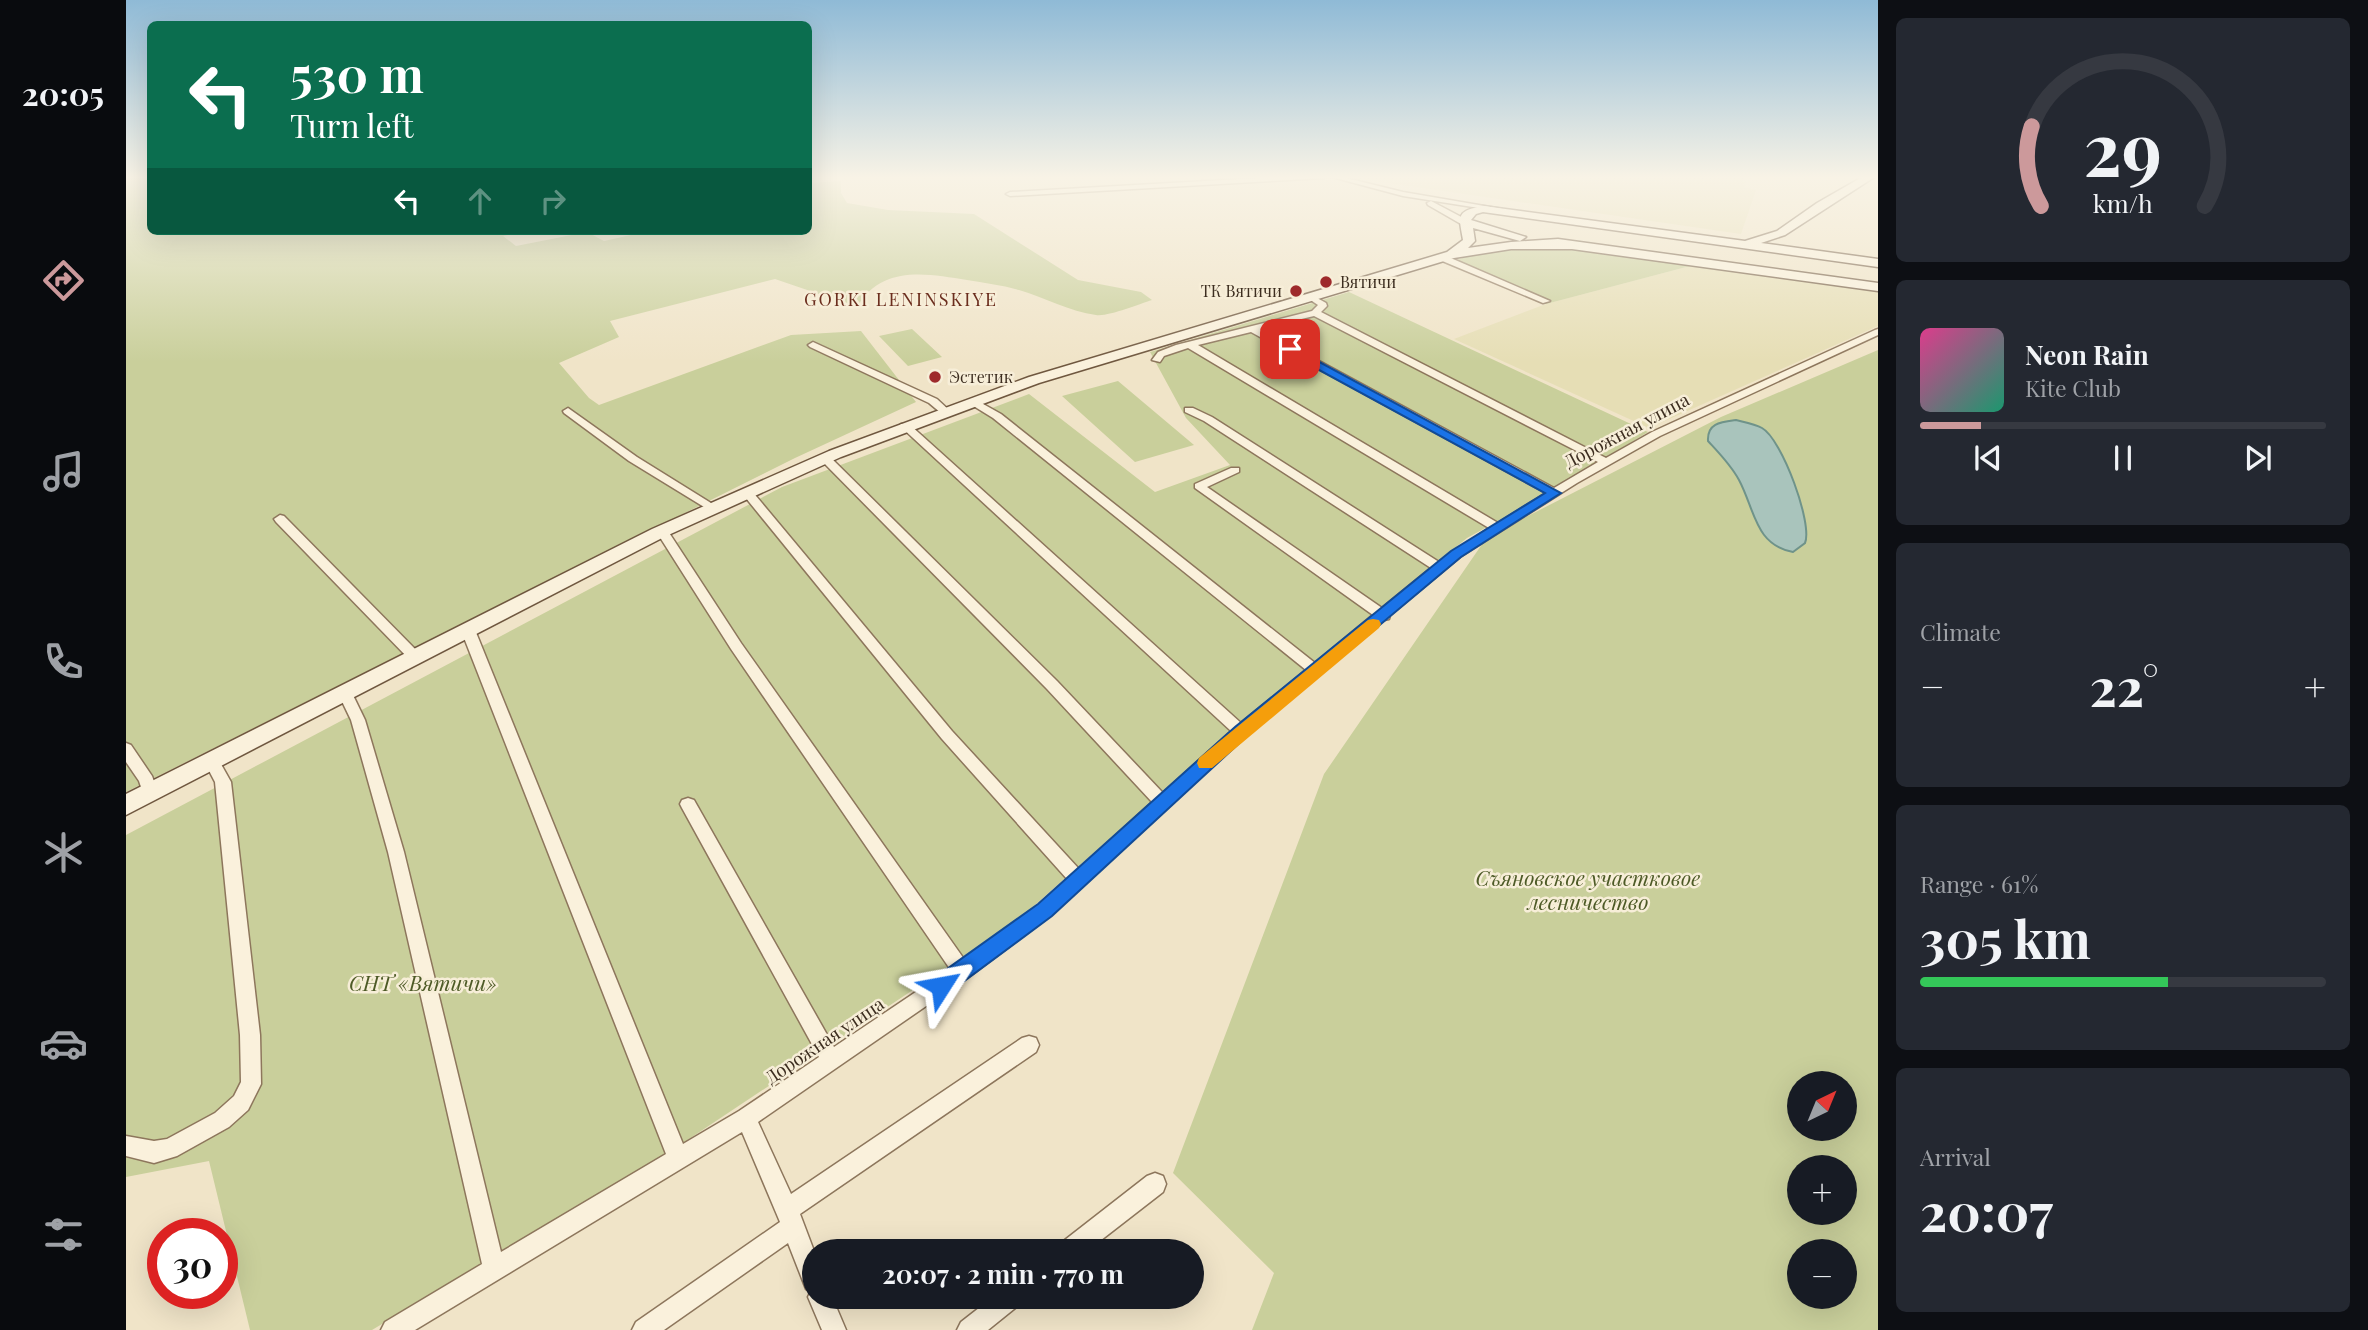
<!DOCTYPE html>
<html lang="en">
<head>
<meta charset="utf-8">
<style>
	:root { --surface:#171b24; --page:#242831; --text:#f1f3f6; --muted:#9ea1a6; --line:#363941; --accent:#cc999b }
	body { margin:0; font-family:"Playfair Display",serif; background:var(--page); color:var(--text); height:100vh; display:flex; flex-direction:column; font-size:26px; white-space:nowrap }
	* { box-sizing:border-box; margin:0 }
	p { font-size:23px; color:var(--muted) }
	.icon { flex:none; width:38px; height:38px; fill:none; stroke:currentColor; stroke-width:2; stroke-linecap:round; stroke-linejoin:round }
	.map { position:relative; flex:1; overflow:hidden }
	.details { display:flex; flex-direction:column; gap:18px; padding:18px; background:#0d0f14; width:490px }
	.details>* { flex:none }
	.guide { position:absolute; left:21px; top:21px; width:665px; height:214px; border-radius:10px; box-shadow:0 7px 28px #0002; background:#0b6e4f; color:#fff; overflow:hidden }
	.needle { width:46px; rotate:43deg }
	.controls { position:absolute; left:1661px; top:1071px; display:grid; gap:14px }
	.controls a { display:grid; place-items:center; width:70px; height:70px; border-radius:50%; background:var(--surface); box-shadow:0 7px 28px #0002; font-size:35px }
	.speed { position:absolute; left:21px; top:1218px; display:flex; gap:14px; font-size:35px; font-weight:700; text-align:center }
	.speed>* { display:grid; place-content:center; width:91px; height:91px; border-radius:50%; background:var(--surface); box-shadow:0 7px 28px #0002; line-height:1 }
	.speed .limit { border:10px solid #d22; background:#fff; color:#111 }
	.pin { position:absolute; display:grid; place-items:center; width:60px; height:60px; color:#fff; margin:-30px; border-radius:14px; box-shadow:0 4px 10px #0006 }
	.me { position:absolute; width:77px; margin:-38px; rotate:56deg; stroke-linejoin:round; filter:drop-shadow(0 0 5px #0008) }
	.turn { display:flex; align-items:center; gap:24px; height:147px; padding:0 28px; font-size:32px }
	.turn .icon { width:91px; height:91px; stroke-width:2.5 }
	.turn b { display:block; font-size:49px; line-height:60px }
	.lanes { display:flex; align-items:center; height:66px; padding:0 28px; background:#0003; justify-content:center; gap:35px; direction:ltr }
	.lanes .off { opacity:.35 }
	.big { font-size:52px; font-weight:700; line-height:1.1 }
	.details .tile { flex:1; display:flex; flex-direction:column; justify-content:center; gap:10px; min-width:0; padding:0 24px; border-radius:10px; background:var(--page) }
	.details .dial { align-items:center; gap:0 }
	.dial svg { height:182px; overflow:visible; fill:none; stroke:var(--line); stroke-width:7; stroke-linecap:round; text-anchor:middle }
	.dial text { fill:var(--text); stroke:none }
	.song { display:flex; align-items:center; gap:21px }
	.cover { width:84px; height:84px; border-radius:10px; background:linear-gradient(135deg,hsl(330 70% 55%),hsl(160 70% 35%)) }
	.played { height:7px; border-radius:4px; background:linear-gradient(90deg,var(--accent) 15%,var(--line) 15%) }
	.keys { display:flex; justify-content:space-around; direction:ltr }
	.heat { display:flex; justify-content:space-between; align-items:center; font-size:38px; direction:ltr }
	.charge { height:10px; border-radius:5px; background:linear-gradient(90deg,#34c759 61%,var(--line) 0) }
	.trip { position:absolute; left:676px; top:1239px; width:402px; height:70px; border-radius:35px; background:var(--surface); box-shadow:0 7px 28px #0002; font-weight:700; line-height:70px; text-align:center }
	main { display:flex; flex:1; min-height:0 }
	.tab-bar { display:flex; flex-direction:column; width:126px; justify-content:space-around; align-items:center; background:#090b0e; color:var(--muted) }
	.tab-bar .icon { width:49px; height:49px }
	.tab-bar .active { color:var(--accent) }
	.tab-bar b { font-size:32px; color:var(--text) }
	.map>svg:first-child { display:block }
	.farmland { fill:#e6deb5 }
	.green { fill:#c9cf9b; fill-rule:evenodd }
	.water { fill:#a9c4bc; stroke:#6f938a; stroke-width:2 }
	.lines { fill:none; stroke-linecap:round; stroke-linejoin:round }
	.street-casing { stroke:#8d765c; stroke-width:3 }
	.secondary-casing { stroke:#6f573f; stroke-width:3 }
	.street { fill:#faf1dc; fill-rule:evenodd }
	.secondary { fill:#faf1dc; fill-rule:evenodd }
	.route { fill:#1a73e8; stroke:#114b97; stroke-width:2 }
	.slow { fill:#f59e0b }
	.poi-dot { fill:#9e2a2b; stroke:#f7eed8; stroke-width:2.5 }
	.labels { text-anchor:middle; stroke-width:5; stroke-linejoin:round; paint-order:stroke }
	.far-poi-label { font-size:16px; fill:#3d2e20; stroke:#f7eed8; text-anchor:start }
	.far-quarter-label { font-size:18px; letter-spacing:2px; fill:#6b2e1e; stroke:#f7eed8 }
	.street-label { font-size:18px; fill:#3d2e20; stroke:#f7eed8 }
	.near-park-label { font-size:21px; font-style:italic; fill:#4d5a26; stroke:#f7eed8 }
</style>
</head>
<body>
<main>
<nav class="tab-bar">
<b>20:05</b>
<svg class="icon active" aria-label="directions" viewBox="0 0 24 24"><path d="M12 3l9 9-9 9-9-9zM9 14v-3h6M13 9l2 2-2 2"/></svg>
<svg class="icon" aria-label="music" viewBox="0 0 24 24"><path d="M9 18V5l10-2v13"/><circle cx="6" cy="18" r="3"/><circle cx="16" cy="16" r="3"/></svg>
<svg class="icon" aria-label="phone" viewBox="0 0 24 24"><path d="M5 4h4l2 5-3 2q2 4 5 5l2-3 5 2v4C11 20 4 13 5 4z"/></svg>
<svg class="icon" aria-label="climate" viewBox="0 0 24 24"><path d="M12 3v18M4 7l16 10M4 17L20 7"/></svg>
<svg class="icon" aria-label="car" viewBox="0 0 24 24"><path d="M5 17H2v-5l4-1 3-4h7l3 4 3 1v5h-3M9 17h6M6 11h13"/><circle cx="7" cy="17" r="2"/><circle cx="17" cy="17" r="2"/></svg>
<svg class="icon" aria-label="filters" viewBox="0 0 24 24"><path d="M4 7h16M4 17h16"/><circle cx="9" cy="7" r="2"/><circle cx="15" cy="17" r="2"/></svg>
</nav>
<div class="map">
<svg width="1752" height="1330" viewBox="0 0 1752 1330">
	<rect width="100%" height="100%" fill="#f0e4c8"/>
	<path class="farmland" d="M1224,176H1621L1618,187L1630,190L1615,234L1221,177Z
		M1564,266L1752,291V326L1523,428L1328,339L1420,304Z"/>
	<path class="green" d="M0,176H24V231H401L377,236L390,246L461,232L478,241L523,231H682L683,183L715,181V193L721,203L762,210L848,214L952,280L1015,292L1026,300C1013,304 982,317 970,315C944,312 918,297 893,290C876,285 858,283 841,280C800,273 755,265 731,307L649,279L484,321L493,337L433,363L463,398L473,405L665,335L735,331L790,402L669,458L0,792Z
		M1363,249H1440L1564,266L1420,304L1325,262Z
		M1223,292L1522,432L1421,494L1341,538L1103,733L892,920L554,1145L246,1330H124L83,1161L0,1177V835L656,487L903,394L1029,492L1104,465L1060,418L1024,352Z
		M786,329L816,357L782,366L753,336Z
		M1752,350V1330H1126L1148,1273L1047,1173L1198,774L1361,537L1595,417ZM1673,1083H1718V1129H1673ZM1673,1167H1718V1213H1673ZM1673,1251H1718V1297H1673Z
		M992,381L1068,445L1009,462L936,396Z"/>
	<path class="water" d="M1610,420C1618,422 1629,424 1636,428C1656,439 1687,524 1679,543L1667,552C1629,545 1629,510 1613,480C1605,465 1593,453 1582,441C1581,423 1595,422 1610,420Z"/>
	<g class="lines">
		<defs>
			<path id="street" d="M1169,176H1201L1198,178L884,196L880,194L884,192Z
				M1202,176H1212L1277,192L1376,209L1372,211L1277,196Z
				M1305,201L1341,220L1342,222L1335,224L1302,205L1301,203Z
				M1314,256H1320L1424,301L1417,303L1314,260Z
				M1184,294L1200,303L1201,306L1195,312L1480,458L1526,432L1749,330L1752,329V335L1534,436L1451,483L1334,557L1264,615L1263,619L1258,620L1120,735L925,915L848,973L632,1122L665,1194L896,1038L903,1036L910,1038L913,1045L910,1052L674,1214L688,1251V1297H706L720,1330H696L682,1297L685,1291L680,1289L662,1243L538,1330H506L510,1322L654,1222L616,1132L289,1330H255L259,1322L356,1264L262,852L225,720L212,693L214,689H224L239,720L278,852L375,1252L540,1154L335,630L337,627L342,625L349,630L557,1144L613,1111L693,1057L556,808L554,804L556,800L562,798L568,800L708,1047L824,969L605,649L530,531L532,528H540L615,643L838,959L913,905L941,879L816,739L615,492L621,489L625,490L826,731L953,869L1026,802L921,689L693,458L699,455L703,456L931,681L1037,793L1105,731L774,426L775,424H783L1115,723L1180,670L867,418L841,402L850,400L875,414L1189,663L1247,615L1069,488V484L1105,468H1113V472L1081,487L1256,608L1305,568L1078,421L1059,412V408H1067L1086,417L1313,562L1363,528L1062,348L1038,356L1034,362L1026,360L1032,352L1050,345L1186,311L1192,305L1180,297ZM1188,316L1472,462L1428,488L1134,329ZM1125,332L1420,493L1372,523L1072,345Z
				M687,342L811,399L824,411L823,413H815L803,403L684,347L682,345Z
				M442,408L511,457L593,508L591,510H583L503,461L438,413L437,411Z
				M154,515L158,516L294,654L296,657L294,660H284L150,522L148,519Z
				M0,743L5,745L26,776L32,792L30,796L24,798L18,796L13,781L0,762Z
				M86,755L91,757L105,782L134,1035L135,1084L122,1110L103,1127L51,1156L28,1163L0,1156V1136L28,1141L41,1139L89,1113L108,1096L115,1082L114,1035L89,782L78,761L81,757Z
				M1029,1173L1037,1176L1040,1184L1037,1192L961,1251H932L935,1243L1021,1176Z
				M867,1297H897L893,1305L862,1330H831L835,1322Z"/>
			<path id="secondary" d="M1738,176H1750L1659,235L1635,243L1752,259V267L1357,212L1350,214L1345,220L1400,237L1394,241L1347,228L1349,241L1342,248L1385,242L1432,239L1752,283V291L1446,249H1385L1328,258L913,383L715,457L538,537L0,815V794L526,529L703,451L903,377L1321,252L1337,240C1333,217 1329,211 1357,206L1619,241L1651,231L1691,203Z"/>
		</defs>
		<use href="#street" class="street-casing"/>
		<use href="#secondary" class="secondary-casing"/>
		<use href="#street" class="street"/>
		<use href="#secondary" class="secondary"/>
	</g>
	<linearGradient id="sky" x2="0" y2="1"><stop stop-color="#8fbad6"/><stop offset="0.49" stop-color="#f8f3e6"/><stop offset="1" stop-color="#f8f3e6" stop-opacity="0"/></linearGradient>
	<rect width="1752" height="362" fill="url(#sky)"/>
	<path class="route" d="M1164,346L1435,493L1335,557L1121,736L926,916L822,993L815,995L807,993L804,986L807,979L912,904L1109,727L1325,551L1419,493L1160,352L1159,349Z"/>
	<path class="slow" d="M1247,619L1253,620L1255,624L1253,628L1086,768H1073L1071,763L1073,758L1242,620Z"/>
	<g class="poi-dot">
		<circle cx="1200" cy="282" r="7"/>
		<circle cx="1170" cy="291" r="7"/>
		<circle cx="809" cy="377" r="7"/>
	</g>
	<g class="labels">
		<g class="far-poi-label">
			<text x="1214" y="288">Вятичи</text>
			<text x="1156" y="297" text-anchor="end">ТК Вятичи</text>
			<text x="823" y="383">Эстетик</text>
		</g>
		<g class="far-quarter-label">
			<text x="775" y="306">GORKI LENINSKIYE</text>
		</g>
		<g class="street-label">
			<text transform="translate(1501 431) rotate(-28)" y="6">Дорожная улица</text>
			<text transform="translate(699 1041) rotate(-34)" y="6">Дорожная улица</text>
		</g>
		<g class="near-park-label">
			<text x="1462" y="886">Съяновское участковое<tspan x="1462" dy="24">лесничество</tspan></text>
			<text x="297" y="991">СНТ «Вятичи»</text>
		</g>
	</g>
</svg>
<div class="controls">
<a><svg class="needle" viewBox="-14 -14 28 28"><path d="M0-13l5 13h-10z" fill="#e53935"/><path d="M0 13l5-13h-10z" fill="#9ea1a6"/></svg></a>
<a>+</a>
<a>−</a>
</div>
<div class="speed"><div class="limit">30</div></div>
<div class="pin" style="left:1164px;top:349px;background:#d93025"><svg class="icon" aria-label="arrive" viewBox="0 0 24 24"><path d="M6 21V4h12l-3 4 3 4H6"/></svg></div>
<svg class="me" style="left:815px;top:986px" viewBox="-20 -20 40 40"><path d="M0-17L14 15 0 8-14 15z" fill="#1a73e8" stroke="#fff" stroke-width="4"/></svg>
<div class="trip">20:07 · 2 min · 770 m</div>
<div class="guide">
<div class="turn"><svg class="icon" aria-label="left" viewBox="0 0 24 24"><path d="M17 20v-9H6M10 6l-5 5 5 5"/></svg><div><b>530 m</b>Turn left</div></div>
<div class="lanes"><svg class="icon" aria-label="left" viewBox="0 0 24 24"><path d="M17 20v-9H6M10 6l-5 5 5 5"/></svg><svg class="icon off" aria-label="ahead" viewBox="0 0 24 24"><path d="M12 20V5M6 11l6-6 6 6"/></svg><svg class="icon off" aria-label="right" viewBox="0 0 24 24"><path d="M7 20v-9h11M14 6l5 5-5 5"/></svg></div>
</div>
</div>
<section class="details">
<div class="tile dial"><svg viewBox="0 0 100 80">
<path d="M14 69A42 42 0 1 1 86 69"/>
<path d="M14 69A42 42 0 0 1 10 34" stroke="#cc999b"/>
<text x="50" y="56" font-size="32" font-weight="700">29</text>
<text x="50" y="72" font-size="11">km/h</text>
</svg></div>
<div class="tile">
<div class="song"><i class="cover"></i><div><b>Neon Rain</b><p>Kite Club</p></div></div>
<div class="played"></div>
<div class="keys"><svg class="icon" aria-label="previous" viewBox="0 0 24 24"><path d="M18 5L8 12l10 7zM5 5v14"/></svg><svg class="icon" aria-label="pause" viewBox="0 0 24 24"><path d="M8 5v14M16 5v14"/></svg><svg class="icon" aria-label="next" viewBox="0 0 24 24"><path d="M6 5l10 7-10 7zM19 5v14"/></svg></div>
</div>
<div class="tile"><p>Climate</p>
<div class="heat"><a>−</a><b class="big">22°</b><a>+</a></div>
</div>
<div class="tile"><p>Range · 61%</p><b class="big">305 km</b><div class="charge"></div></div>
<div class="tile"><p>Arrival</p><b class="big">20:07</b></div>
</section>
</main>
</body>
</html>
